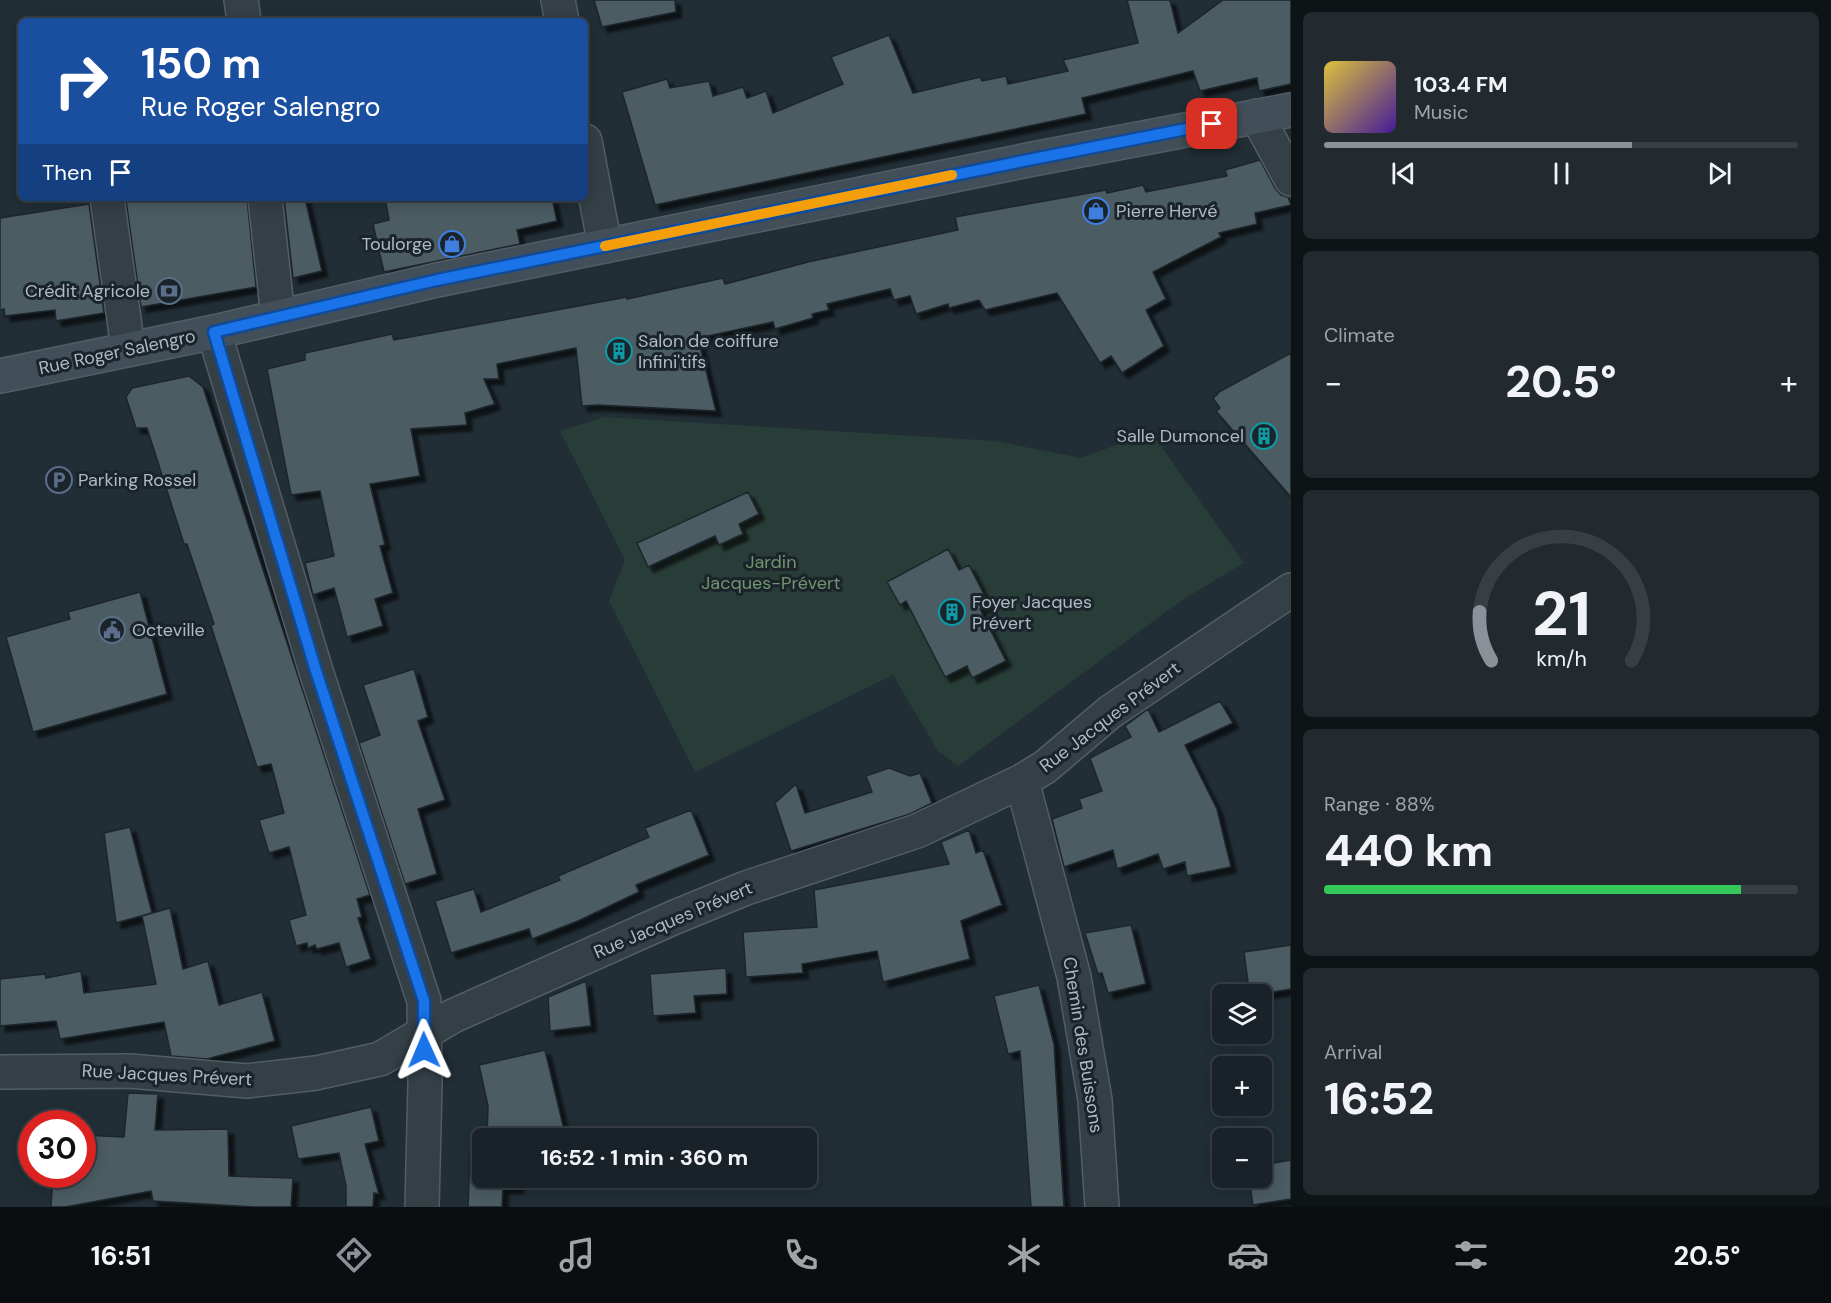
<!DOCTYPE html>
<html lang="en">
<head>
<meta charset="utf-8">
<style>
	:root { --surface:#192228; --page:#222a30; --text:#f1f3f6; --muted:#9fa4a8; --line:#373f45; --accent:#8c9099 }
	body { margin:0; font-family:"DM Sans",sans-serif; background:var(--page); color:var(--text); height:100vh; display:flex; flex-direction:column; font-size:22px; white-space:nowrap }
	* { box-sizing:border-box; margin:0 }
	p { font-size:20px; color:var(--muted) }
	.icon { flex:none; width:33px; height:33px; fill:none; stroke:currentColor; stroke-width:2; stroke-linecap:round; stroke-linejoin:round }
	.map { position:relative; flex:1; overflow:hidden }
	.drawer { display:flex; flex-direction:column; gap:12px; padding:12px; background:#0e1316; width:540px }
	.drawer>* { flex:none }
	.hud { position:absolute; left:18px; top:18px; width:570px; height:183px; border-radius:9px; box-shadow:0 3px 15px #0003,0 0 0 2px var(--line); background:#1a4fa0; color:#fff; overflow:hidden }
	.buttons { position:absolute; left:1212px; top:984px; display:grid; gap:12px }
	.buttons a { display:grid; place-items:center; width:60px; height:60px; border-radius:9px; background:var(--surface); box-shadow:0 3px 15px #0003,0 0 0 2px var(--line); font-size:30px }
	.speed { position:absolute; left:18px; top:1110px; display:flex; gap:12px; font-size:30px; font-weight:700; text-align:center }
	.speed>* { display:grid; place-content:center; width:78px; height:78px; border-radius:50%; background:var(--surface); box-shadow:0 3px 15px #0003,0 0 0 2px var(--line); line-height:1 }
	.speed .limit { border:9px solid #d22; background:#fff; color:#111 }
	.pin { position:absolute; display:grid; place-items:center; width:51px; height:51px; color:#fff; margin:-26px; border-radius:12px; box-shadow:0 3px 9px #0006 }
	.me { position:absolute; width:66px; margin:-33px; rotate:359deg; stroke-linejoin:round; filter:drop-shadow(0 0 4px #0008) }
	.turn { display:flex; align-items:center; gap:21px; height:126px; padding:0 24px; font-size:27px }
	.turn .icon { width:78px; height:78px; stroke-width:2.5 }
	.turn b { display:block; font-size:42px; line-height:51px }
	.then { display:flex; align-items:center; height:57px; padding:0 24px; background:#0003; gap:12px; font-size:22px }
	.big { font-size:45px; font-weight:700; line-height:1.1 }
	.drawer .widget { flex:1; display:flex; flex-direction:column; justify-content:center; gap:9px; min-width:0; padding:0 21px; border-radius:9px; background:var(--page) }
	.drawer .dial { align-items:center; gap:0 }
	.dial svg { height:156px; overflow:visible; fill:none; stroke:var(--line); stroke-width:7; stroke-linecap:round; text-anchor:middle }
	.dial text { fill:var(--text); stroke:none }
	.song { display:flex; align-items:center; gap:18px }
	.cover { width:72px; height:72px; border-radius:9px; background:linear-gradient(135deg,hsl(50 70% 55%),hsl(260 70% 35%)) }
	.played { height:6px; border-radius:3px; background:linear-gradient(90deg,var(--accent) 65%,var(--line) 65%) }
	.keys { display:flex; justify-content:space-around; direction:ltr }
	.heat { display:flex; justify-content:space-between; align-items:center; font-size:33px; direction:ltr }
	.charge { height:9px; border-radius:4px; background:linear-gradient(90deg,#34c759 88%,var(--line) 0) }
	.trip { position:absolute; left:472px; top:1128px; width:345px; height:60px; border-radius:9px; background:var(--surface); box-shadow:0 3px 15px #0003,0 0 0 2px var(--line); font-weight:700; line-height:60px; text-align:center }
	.tabs { display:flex; height:96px; justify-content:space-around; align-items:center; background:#0a0e10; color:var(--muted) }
	.tabs .icon { width:42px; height:42px }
	.tabs .selected { color:var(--accent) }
	.tabs b { font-size:27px; color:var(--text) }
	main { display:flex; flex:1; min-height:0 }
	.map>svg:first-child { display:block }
	.green { fill:#293d38 }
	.building { fill:#4c5b64; stroke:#1c262c; stroke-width:1.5; filter:url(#shadow) }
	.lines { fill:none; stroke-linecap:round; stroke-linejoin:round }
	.street-casing { stroke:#525d64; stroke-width:36 }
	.secondary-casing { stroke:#525d64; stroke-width:36 }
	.street { stroke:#343f46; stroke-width:33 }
	.secondary { stroke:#424f58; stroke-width:33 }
	.route-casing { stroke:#114b97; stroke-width:15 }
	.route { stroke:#1a73e8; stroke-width:10 }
	.slow { stroke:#f59e0b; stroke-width:10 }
	.labels { text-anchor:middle; stroke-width:6; stroke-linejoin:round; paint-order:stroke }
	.poi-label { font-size:18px; fill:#aebbc3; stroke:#1a242a; text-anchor:start }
	.street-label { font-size:18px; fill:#aebbc3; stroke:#1a242a }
	.park-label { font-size:18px; fill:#709670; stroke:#1a242a }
</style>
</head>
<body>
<main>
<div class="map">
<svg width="1291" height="1207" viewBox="0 0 1291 1207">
	<defs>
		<filter id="shadow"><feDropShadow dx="5.5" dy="5.5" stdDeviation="1.5" flood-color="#0009"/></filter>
	</defs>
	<rect width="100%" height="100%" fill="#212e35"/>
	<path class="green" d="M604,417L995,441L1081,458L1151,432L1244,563L1182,600L958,766L938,751L893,675L695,772L609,601L625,560L560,431Z"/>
	<path class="building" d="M594,0H675L676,12L602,27Z
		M1127,0H1170L1178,33L1223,0H1291V84L1259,91L1257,78L1200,91L1193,71L1082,98L1086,114L655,205L622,92L667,79L670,88L709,81L713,96L743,87L747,98L766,91L773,113L843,84L831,57L889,35L913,93L980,77L982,81L1006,76L1008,84L1068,71L1063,60L1138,43Z
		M1260,160L1275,188L1281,195L1288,197L1291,205L1255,213L1257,224L1219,233L1221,237L1153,272L1166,299L1146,310L1164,346L1122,373L1111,356L1100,363L1057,293L985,310L979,300L949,308L948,304L916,314L910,296L894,300L890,289L827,304L829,310L812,314L813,318L775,329L773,322L698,338L716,411L598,405L582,406L576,348L497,364L499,379H484L495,404L465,413L467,425L411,429L420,476L370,484L385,545L380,546L393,593L375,599L383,626L347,637L334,588L313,595L305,563L334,556L320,491L291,495L267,369L305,360V353L392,334L394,340L627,297V299L723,278L725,284L808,262L958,230L955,217L1106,190L1107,193L1143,185L1146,192L1227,176L1225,170Z
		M137,198H247L256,287L141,307L126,200Z
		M284,198H305L322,271L293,278Z
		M385,198H552L557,221L517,230L520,244L384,272L373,224L389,220Z
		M89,204L104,313L56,321L55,310L5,316L4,309L0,310V218Z
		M1291,353V497L1216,411L1220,408L1213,398L1218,394L1217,393Z
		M189,376L203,387L370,895L357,899L362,917L358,918L371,959L346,967L339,943L317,949L315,945L308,948L307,943L296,946L289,920L306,915L289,847L269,853L259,820L284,813L271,764L257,767L211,626L214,624L187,544H184L147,428H136L126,397L132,388Z
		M748,492L759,514L739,524L743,534L719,545L715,536L648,567L637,543Z
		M948,549L959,570L969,565L989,604L980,609L1006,661L972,678L967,666L945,677L906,601L900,605L887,582Z
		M140,592L167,694L33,732L6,637L70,619L68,612Z
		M414,669L428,717L418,721L445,800L418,809L437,874L405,884L359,743L380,735L363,685Z
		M1220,701L1233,723L1185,745L1217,809L1231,867L1187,876L1185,862L1163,869L1158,854L1117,869L1113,850L1064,867L1052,819L1082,808L1079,799L1102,791L1090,758L1131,737L1125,726L1148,709L1159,732Z
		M889,768L910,776L920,773L932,803L910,814L791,851L775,803L796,784L805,813L872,792L866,776Z
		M691,810L709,855L636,885L639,892L578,921L532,939L529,929L451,953L435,901L474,889L481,912L560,880L558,876L649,837L645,828Z
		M130,827L152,913L116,923L104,833Z
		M969,830L976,853L983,850L1002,905L961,921L970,959L883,982L877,951L802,964L803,973L746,977L743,932L817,927L814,890L949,864L941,842Z
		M170,908L183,969L208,961L219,1005L262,992L275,1041L207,1059L171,1056L164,1022L60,1039L56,1021L0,1026V979L45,974L46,978L81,971L84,993L156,984L142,916Z
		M1131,925L1146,984L1108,993L1102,973L1098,974L1085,933Z
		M1291,945V989L1267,993L1266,988L1249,990L1244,952Z
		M726,968L727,994L694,996L696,1013L653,1016L650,974Z
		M586,981L591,1026L550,1031L548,997Z
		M1039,985L1054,1044L1064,1207H1031L1020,1051L1008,1054L994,996Z
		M545,1050L566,1138H487L488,1106L479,1065Z
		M128,1093L158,1094L155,1130L228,1129L229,1176L293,1178L291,1207H255L153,1201L151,1191L65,1207H51L53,1174H82V1135L124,1137Z
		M371,1107L379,1141L365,1144L379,1194L374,1193L373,1207H346V1186L339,1153L298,1159L291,1126Z
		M470,1152L483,1153V1178H518V1188H503L502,1207H468Z
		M1291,1160V1199L1253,1205L1249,1178H1262V1165Z"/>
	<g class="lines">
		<defs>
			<path id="street" d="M241,0L244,21
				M558,0L562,21
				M1257,116L1291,179
				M585,141L605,246
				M107,198L128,348
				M265,198L278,317
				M214,332L316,671L424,1001L425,1084L422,1207
				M1022,781L1074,977L1095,1100L1102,1207
				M0,1072L130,1071L247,1081L316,1073L380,1059L453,1016L675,917L746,888L917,831L1022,781L1045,767L1110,712L1291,590"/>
			<path id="secondary" d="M0,376L214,332L437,280L1033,159L1291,110"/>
		</defs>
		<use href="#street" class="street-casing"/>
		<use href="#secondary" class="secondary-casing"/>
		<use href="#street" class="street"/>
		<use href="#secondary" class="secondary"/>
	</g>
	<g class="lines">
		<defs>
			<path id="route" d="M424,1050V1001L316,671L214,332L437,280L1033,159L1212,124"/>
		</defs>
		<use href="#route" class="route-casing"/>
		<use href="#route" class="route"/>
		<path class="slow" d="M605,246L952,175"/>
	</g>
	<defs>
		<symbol id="shop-ring" viewBox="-11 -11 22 22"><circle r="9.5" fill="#1a242a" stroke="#3f7fe0" stroke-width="1.5"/><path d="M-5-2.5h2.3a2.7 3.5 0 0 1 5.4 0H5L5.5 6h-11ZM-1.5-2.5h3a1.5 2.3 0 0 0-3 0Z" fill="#3f7fe0"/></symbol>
		<symbol id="bank-ring" viewBox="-11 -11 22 22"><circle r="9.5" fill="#1a242a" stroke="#5c6f8a" stroke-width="1.5"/><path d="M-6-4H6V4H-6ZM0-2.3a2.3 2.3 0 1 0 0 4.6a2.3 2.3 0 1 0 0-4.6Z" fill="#5c6f8a"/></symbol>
		<symbol id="building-ring" viewBox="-11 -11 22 22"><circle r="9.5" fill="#1a242a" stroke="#0f9aa8" stroke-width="1.5"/><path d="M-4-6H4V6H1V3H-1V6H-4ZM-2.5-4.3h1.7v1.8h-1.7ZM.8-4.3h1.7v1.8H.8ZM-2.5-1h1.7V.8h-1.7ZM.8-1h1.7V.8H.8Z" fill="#0f9aa8"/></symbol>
		<symbol id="parking-ring" viewBox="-11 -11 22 22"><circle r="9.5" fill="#1a242a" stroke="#5c6f8a" stroke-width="1.5"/><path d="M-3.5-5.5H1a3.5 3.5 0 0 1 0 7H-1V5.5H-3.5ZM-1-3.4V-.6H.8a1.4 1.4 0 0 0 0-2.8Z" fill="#5c6f8a"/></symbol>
		<symbol id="civic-ring" viewBox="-11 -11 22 22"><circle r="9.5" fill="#1a242a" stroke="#5c6f8a" stroke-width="1.5"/><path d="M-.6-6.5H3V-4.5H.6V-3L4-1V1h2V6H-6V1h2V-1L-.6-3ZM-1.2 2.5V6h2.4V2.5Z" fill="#5c6f8a"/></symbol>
	</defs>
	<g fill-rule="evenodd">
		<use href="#shop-ring" x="1081" y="196" width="30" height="30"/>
		<use href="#shop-ring" x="437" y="229" width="30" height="30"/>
		<use href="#bank-ring" x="154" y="276" width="30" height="30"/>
		<use href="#building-ring" x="604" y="336" width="30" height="30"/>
		<use href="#building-ring" x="1249" y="421" width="30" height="30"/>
		<use href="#parking-ring" x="44" y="465" width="30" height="30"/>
		<use href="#building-ring" x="937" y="597" width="30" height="30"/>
		<use href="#civic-ring" x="97" y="615" width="30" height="30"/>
	</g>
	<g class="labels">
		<g class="poi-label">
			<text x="1116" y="217">Pierre Hervé</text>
			<text x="432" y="250" text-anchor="end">Toulorge</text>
			<text x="150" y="297" text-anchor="end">Crédit Agricole</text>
			<text x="638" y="347">Salon de coiffure<tspan x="638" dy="21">Infini'tifs</tspan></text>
			<text x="1244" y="442" text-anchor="end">Salle Dumoncel</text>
			<text x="78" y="486">Parking Rossel</text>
			<text x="972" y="608">Foyer Jacques<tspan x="972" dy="21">Prévert</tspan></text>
			<text x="132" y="636">Octeville</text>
		</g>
		<g class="street-label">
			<text transform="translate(117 352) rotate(-12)" y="6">Rue Roger Salengro</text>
			<text transform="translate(1110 717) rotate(-37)" y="6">Rue Jacques Prévert</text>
			<text transform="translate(673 920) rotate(-23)" y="6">Rue Jacques Prévert</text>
			<text transform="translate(1083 1045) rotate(81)" y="6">Chemin des Buissons</text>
			<text transform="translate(167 1075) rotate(3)" y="6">Rue Jacques Prévert</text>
		</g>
		<g class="park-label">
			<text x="771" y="568">Jardin<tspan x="771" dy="21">Jacques-Prévert</tspan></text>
		</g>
	</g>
</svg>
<div class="buttons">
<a><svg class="icon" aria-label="layers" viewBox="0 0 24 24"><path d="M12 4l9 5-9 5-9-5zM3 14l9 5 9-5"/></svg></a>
<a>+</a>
<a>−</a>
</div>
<div class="speed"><div class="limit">30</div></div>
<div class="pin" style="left:1212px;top:124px;background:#d93025"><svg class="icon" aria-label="arrive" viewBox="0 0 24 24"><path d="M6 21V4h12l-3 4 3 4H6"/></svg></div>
<svg class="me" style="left:424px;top:1050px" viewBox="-20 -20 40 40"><path d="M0-17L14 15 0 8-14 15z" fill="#1a73e8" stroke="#fff" stroke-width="4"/></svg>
<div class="trip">16:52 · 1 min · 360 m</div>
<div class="hud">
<div class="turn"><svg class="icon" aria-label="right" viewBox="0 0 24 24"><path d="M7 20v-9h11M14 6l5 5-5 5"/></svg><div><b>150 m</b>Rue Roger Salengro</div></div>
<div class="then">Then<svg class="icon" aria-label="arrive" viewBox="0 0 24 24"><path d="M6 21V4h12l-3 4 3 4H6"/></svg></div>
</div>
</div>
<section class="drawer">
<div class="widget">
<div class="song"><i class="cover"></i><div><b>103.4 FM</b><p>Music</p></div></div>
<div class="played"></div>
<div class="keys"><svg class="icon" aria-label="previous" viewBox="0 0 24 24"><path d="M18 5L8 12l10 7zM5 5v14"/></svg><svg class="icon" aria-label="pause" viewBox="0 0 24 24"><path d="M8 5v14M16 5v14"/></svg><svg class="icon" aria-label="next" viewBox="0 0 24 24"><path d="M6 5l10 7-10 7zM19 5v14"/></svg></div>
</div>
<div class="widget"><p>Climate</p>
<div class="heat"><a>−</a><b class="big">20.5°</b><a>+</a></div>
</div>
<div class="widget dial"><svg viewBox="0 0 100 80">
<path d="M14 69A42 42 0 1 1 86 69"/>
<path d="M14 69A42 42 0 0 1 8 44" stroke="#8c9099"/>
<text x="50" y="56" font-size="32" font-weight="700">21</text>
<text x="50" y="72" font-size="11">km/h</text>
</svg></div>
<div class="widget"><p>Range · 88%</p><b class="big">440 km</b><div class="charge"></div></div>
<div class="widget"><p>Arrival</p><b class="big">16:52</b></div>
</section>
</main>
<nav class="tabs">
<b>16:51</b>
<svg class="icon selected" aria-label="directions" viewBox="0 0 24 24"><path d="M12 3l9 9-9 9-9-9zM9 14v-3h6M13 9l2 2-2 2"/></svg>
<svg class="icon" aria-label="music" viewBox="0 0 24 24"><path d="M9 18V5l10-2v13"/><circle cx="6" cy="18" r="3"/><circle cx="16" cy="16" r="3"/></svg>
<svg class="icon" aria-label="phone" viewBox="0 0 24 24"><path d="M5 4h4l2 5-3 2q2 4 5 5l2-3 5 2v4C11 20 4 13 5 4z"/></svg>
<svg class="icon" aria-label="climate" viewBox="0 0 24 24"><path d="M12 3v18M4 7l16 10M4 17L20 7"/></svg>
<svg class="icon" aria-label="car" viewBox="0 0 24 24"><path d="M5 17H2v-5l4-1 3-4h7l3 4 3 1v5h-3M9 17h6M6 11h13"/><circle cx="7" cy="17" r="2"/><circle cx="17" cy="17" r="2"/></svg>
<svg class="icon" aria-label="filters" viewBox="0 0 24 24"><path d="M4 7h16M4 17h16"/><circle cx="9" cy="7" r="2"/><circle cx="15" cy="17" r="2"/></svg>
<b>20.5°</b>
</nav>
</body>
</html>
